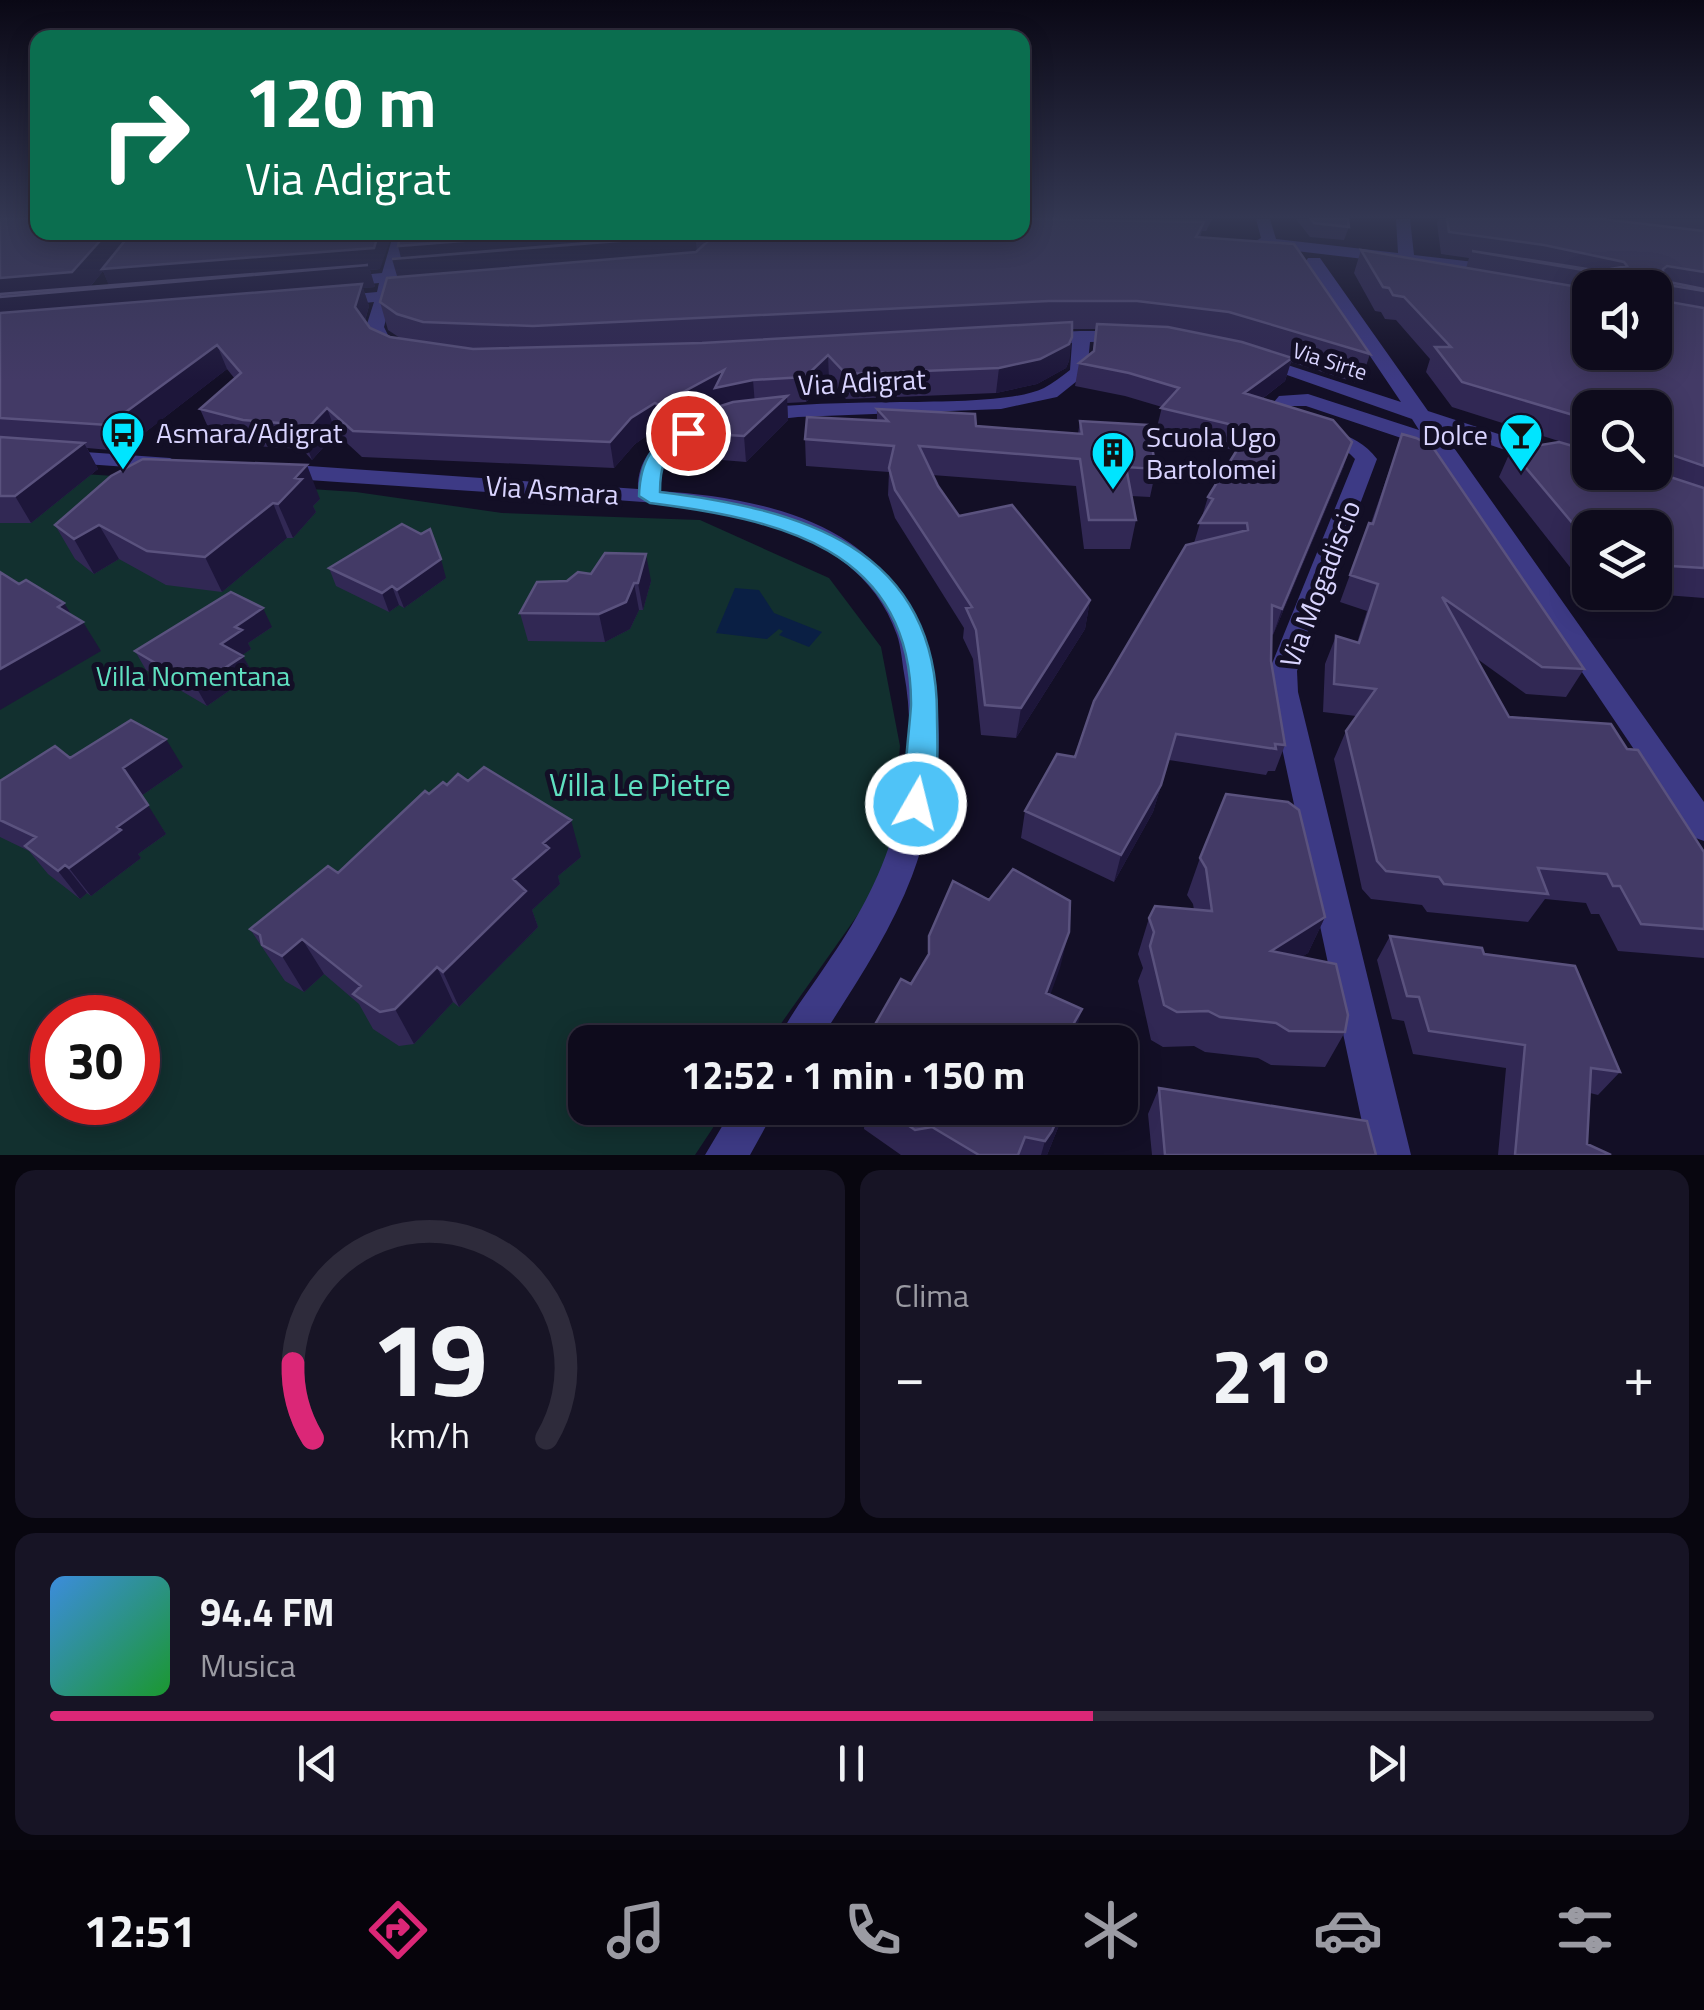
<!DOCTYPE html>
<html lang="it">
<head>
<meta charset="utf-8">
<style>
	:root { --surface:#0e0b1c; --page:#171425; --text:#f1f3f6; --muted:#9b9ba3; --line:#2e2b3b; --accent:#db2777 }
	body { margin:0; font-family:"Titillium Web",sans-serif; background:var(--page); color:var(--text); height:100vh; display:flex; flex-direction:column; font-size:38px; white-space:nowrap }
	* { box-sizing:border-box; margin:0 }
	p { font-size:32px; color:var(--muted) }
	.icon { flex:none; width:55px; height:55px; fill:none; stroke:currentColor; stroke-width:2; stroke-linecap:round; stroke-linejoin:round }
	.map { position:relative; height:1155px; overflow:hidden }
	.panel { display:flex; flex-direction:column; gap:15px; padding:15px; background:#08060f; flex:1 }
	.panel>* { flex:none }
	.hud { position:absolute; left:30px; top:30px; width:1000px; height:210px; border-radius:20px; box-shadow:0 5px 25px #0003,0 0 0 2px var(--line); background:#0b6e4f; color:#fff; overflow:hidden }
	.buttons { position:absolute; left:1572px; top:270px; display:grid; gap:20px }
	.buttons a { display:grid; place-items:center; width:100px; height:100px; border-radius:20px; background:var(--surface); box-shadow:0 5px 25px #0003,0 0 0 2px var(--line); font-size:50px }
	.speed { position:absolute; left:30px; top:995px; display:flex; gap:20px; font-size:50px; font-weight:700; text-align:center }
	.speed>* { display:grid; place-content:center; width:130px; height:130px; border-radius:50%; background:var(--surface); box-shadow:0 5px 25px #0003,0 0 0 2px var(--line); line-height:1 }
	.speed .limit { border:15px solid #d22; background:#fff; color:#111 }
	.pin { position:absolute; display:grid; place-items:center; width:85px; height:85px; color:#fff; margin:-42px; border:5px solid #fff; border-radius:50%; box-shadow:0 2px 10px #0007 }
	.me { position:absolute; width:110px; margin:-55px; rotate:8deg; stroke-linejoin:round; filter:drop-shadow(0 0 8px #0008) }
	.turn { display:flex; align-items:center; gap:35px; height:210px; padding:0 50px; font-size:45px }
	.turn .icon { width:130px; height:130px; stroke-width:2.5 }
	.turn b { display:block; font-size:70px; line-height:85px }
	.big { font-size:75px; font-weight:700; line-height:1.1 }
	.panel .card { flex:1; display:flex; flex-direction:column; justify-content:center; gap:15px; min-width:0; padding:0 35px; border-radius:20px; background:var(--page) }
	.panel .dial { align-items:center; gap:0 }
	.dial svg { height:260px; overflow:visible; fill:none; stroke:var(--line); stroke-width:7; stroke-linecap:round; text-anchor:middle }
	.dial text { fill:var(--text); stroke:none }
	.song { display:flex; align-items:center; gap:30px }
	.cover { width:120px; height:120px; border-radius:15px; background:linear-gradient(135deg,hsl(210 70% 55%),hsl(130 70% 35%)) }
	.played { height:10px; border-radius:5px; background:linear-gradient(90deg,var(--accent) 65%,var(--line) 65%) }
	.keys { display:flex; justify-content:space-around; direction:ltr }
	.heat { display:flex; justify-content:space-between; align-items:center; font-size:55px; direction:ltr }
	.panel .tiles { flex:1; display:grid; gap:15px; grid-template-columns:1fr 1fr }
	.card:last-child { grid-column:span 2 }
	.trip { position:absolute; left:568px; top:1025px; width:570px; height:100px; border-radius:20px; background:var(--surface); box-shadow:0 5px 25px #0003,0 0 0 2px var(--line); font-weight:700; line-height:100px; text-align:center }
	.dock { display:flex; height:160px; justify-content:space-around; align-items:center; background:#06040b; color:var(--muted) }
	.dock .icon { width:70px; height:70px }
	.dock .current { color:var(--accent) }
	.dock b { font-size:45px; color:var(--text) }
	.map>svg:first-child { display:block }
	.green { fill:#12302f; fill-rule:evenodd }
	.water { fill:#0a1f44 }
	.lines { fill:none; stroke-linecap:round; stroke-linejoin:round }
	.minor { fill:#3d3a85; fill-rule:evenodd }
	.wall { fill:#312854; fill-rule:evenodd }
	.shaded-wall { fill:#1d163a; fill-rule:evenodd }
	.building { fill:#433a66; stroke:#5a527e; stroke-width:2.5 }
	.route { fill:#4fc3f7; stroke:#337fa1; stroke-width:2.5 }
	.labels { text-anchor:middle; stroke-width:10; stroke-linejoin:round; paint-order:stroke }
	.far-street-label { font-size:22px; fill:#d9d4ff; stroke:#130f26 }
	.street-label { font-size:28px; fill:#d9d4ff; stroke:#130f26 }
	.poi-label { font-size:28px; fill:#d9d4ff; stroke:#130f26; text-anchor:start }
	.park-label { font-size:28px; fill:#5fe0c0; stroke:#130f26 }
	.near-park-label { font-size:32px; fill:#5fe0c0; stroke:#130f26 }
</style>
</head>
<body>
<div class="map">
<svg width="1704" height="1155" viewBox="0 0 1704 1155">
	<rect width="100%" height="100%" fill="#130f26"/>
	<path class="green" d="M0,465L69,473L356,492L502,513L700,520L829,578L881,647L900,746L888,872L768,1042H585V1108H726L695,1155H0ZM52,1018H138V1102H52Z"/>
	<path class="water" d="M735,588L759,590L774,613L822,632L809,647L779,635L783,631L779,629L767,639L716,633Z"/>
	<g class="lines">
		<path class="minor" d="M1256,219H1270L1276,239L1398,253L1396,219H1410L1414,255L1500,265L1508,270L1500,275L1279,249L1282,258L1274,263L1266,258L1263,247L1254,242L1261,238Z
			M394,232H409L399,272L429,269L437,274L429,279L396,282L394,290L414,288L422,293L391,300L384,327L389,337L408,351L399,356L375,344L366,327L374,302L334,306L326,301L334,296L377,292L379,283L339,287L331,282L339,277L382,273Z
			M1308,258H1320L1428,411L1590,464V472H1600L1590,478L1582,476L1440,428L1704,802V841L1693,837L1431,448L1306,406H1291L1289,409C1316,434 1354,427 1377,459L1297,671L1298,692L1411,1155H1369L1270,692L1269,671L1355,459C1332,432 1291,438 1268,409L1279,396L1308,394L1419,430L1412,419L1250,362L1259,356L1266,358L1401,402L1306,261Z
			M1080,331H1127L1136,336L1127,341L1090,342L1087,373L1057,397L1001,409L798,417L736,424L691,437L662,463L660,491C722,495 798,507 850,543C956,617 954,766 912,876C889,936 852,989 819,1042H778C789,1014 810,990 826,965C855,923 880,880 894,830C909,779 914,726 904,673C902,661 901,647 897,635C851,502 660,503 545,496C457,490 368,484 280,478L269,471L280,464L638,489C637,361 966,425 1044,388C1053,383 1062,376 1070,370L1072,343H1042L1033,338L1042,333Z
			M0,446L170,458L181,464L170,470L0,458Z
			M733,1108H776L750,1155H705Z"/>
	</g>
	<path class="wall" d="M0,219L380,269L370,270L375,287L363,288L369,306L365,321L370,328L390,337L400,338L388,330L380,302L397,277L401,258V232H1022V219H1212L1206,231H1202L1200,237L1370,354L1360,384L1291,362L1285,381L1262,399L1344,466L1273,635L1272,634L1271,661L1285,745L1275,771H1268L1266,775L1169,760L1153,812L1114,882L1021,838L1025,811L1075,757L1194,543L1208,497L1237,451L1156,431L1162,407L1125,396L1075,386L1079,363L1093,352L1096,329H1072L1069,361L1066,368L1037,384L996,393L846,399L829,380L806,402L787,403L788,420L746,462L698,458L695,433L717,407L716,400L663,431L658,428L635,444L614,468L362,457L336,433L312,460L302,449L254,446L211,434L200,409L235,379L227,369L121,451L87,448L98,469L31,523H0ZM103,271L109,285L90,287Z
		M1296,219H1348L1349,227L1344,240L1310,237Z
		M1439,219H1704V598L1626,592H1655V528H1590V590H1588L1499,477L1511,450L1655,472V408H1590V451L1452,407L1426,372L1430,359L1396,320L1385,319L1381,312L1375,311L1354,273L1361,250L1466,268L1469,258L1441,254L1437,223ZM1590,288H1655L1590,352Z
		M877,409L976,426L1078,434L1080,421L1156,469L1150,497L1131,496L1136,520L1130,549H1084L1076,486L932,475L938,486L959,516L1090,600L1085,629L1016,738L981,735L973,659L963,638L964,628L895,518L888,495L889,472L806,466L805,439L877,421Z
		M1402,434L1584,669L1566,697L1526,694L1476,658L1509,717L1627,749L1704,852V958L1618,951L1599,914H1591L1586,903L1545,899L1528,922L1427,912L1422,905L1371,899L1362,889L1334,759L1346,731L1356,716L1323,712L1325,664L1336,636L1357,643L1367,611L1340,602L1369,523H1371Z
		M320,499L313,506L316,512L293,538H287L222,592L166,585L119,559L94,574L75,559L55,525Z
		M329,568L446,578L404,608L399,605L389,612L336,586Z
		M651,581L643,610H639L630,629L605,642L528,641L520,613L537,582Z
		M272,627L248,643L251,649L242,655L253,674L207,706L146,670L135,651Z
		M70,758L183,767L141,796L166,834L138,854L141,858L91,896L87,893L80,899L48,874L29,851L0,837V781Z
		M468,781L581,857L558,876L560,884L532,910L538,927L459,1007L453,1002L414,1044L399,1046L373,1029L359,1004L324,974L304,992L285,981L250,929L338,873L429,794Z
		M1200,858L1325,917L1308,953L1301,957L1345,1032L1325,1067L1271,1065L1258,1058L1205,1052L1194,1046L1163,1047L1151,1040L1138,981L1143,968L1138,954L1149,918L1194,910L1193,904L1187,895Z
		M1390,936L1484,954L1620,1072L1598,1095L1590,1093L1587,1144L1611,1155H1498L1506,1068L1413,1054L1404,1021L1392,1019L1377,960Z
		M1159,1088L1376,1155H1152L1148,1114Z
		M862,1108H1066L1047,1155H901L864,1129L865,1110Z"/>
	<path class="shaded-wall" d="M108,232H393L380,269L370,270L375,287L363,288L369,306L362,330L0,321V278ZM103,271L110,288L87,290Z
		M576,232H844L707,242L695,235L698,260L400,286L392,259L401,258L398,246Z
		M1072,337L1069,361L1066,368L1037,384L996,393L999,368Z
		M217,345L227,369L121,451L108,425Z
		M828,355L829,380L806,402L805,377Z
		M1292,358L1285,381L1238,417L1244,393Z
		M724,370L753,380L755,405L718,413L716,400L663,431L659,405Z
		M787,396L788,420L746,462L744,436Z
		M655,403L658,428L635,444L614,468L610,442L631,418Z
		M327,408L336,433L312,460L302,434Z
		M1352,442L1344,466L1273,635L1282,609Z
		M84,443L98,469L31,523L15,496Z
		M307,465L320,499L313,506L316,512L293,538L278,504L295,478Z
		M273,503L287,538L222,592L205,557Z
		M99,525L119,559L94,574L74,539Z
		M646,554L651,581L643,610L638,583Z
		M441,559L446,578L404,608L397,590Z
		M634,583L639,610L630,629L605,642L599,614Z
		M392,586L399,605L389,612L382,593Z
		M1090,600L1085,629L1016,738L1021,708Z
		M64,603L78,625L83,622L101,651L0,710V669L58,607Z
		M263,608L272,627L248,643L251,649L231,663L221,644L235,627Z
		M243,656L253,674L207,706L196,687Z
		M166,739L183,767L141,796L123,768Z
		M1169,760L1153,812L1114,882L1121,855Z
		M148,805L166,834L138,854L141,858L91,896L69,868L117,827Z
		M571,820L581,857L558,876L560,884L532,910L538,927L459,1007L443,972L513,879L543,843Z
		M65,865L87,893L80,899L58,871Z
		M1325,917L1308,953L1255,987L1271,951Z
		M1069,932L1060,968L1038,1029L1046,993Z
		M302,939L324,974L304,992L282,956Z
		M437,967L453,1002L414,1044L395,1009Z
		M1082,1009L1073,1042L1070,1030Z
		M1062,1108H1066L1047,1155H1041L1045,1141Z"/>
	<path class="building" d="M0,219H38V232H108L72,272L0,278Z
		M1022,219L1204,222L1196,237L1294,244L1370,354L1229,312L1137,301H1049L533,326L423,322L397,314L380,302L387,278L696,252L707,242L695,235L392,259L721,232H1022Z
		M1311,219H1348L1349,227L1314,223Z
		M1447,219H1602L1704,231V272L1667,266L1663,269L1664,281L1704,289V291L1668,285L1663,289L1664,301L1704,308V466L1655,449V408H1590V420L1462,382L1435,347H1451L1404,297L1393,295L1389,288L1383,287L1361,250L1590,289V352H1655V288H1604L1601,273L1472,251L1600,271L1627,266L1624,262L1544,245L1449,232Z
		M132,232H379L374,248L102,269Z
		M401,232H576L398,246Z
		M368,265L0,297V294Z
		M362,284L355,307L370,328L390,337L473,349L702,343L1072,322V337L1069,344L1040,359L999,368L846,374L828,355L805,377L753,380L715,388L724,370L659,405L655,403L631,418L610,442L353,431L327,408L302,434L292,424L243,420L200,409L241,373L217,345L108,425L0,418V313Z
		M1097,324L1168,327L1242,342L1292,358L1244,393L1333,420L1352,442L1282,609L1272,605L1271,661L1285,745L1275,744L1276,749L1176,734L1161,785L1121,855L1025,811L1057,754L1075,757L1094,701L1186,545L1248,530L1247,523H1199L1213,499L1208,497L1250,429L1161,408L1179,388L1129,373L1079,363L1094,351Z
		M787,396L744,436L695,433L705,411L733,402Z
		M877,409L975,414L976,426L1082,434L1080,421L1148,425L1156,469L1126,467L1136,520H1089L1080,459L919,446L938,486L959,516L1012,505L1090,600L1021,708L985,705L976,630L966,608L972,607L895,490L889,468L894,446L805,439L807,417L888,421Z
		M1402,434L1416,438L1432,446L1584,669L1542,667L1442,597L1509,717L1611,724L1627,749L1638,750L1704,852V929L1641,924L1620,886H1613L1607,874L1538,868L1548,894L1444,884L1439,877L1386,871L1377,861L1346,731L1376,689L1334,684L1336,636L1359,643L1378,584L1350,575L1369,523L1373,524Z
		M0,437L84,443L15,496H0Z
		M1559,442L1590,451V472H1655L1704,488V568L1655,565V528H1590V544L1511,450Z
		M143,459L307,465L295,478L302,479L278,504L273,503L205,557L147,551L99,525L74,539L55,525L111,476Z
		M402,524L421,534L430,529L441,559L397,590L392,586L382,593L329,568Z
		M605,553L646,554L638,583H634L626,602L599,614L520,613L537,582L567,581L578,572L591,574Z
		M0,572L19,584L26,580L64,603L58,607L83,622L0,669Z
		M231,592L263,608L235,627L242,630L221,644L243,656L196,687L135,651Z
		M131,720L166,739L123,768L148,805L117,827L121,830L69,868L65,865L58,871L25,846L36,837L0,820V781L55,746L70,758Z
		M484,767L571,820L543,843L549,848L513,879L526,891L443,972L437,967L395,1009L380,1012L353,994L361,986L302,939L282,956L262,945L260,935L250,929L328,866L338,873L425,791L429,794L443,782L447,785L458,774L468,781Z
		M1226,794L1288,802L1299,810L1325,917L1271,951L1336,964L1348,1015L1345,1032L1289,1031L1276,1023L1220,1017L1208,1011L1177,1012L1164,1005L1150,946L1154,932L1149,918L1155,906L1212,911L1206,868L1200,858Z
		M1013,869L1070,901L1069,932L1046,993L1082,1009L1070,1030L1076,1042H865L901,979L911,984L929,954V936L953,881L989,900Z
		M1390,936L1482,948L1484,954L1575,966L1620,1072L1591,1068L1587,1144L1611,1155H1515L1525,1045L1429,1031L1419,997L1407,996Z
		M1159,1088L1367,1121L1376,1155H1165Z
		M883,1108H1062L1052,1131L1045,1141L1025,1137L1018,1155H979L932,1127L915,1130Z"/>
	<linearGradient id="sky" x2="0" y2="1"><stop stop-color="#0a0815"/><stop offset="0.57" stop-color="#333752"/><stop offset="1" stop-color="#333752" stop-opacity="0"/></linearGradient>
	<rect width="1704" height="381" fill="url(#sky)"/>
	<path class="route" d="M688,428L697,433C673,459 660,449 660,492C798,509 937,545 937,714C937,745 941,784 926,812L916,815L906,812C900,801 910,726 911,705C912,547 776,519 650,503L639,496C640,461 652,439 688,428Z"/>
	<defs>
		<symbol id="bus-pin" viewBox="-11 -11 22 30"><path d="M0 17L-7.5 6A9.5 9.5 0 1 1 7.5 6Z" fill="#00e5ff" stroke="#130f26"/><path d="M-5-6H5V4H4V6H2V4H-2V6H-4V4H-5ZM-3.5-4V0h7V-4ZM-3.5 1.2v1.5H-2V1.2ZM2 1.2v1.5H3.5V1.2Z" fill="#111"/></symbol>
		<symbol id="bar-pin" viewBox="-11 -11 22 30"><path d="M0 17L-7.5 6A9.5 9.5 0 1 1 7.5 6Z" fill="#00e5ff" stroke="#130f26"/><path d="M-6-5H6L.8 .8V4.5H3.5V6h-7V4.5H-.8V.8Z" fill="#111"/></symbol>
		<symbol id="building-pin" viewBox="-11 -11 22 30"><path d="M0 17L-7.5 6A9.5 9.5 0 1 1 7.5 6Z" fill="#00e5ff" stroke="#130f26"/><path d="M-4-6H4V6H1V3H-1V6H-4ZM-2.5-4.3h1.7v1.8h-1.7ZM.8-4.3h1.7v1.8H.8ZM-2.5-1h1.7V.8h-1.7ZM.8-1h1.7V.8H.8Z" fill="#111"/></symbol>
	</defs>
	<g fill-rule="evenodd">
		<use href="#bus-pin" x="98" y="408" width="50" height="68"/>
		<use href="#bar-pin" x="1496" y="410" width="50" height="68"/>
		<use href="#building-pin" x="1088" y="428" width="50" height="68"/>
	</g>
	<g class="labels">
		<g class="far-street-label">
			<text transform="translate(1330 361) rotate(18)" y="8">Via Sirte</text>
		</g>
		<g class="street-label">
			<text transform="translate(862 382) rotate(-3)" y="10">Via Adigrat</text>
			<text transform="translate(552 490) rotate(4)" y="10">Via Asmara</text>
			<text transform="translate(1320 584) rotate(-69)" y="10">Via Mogadiscio</text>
		</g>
		<g class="poi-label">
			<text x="156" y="443">Asmara/Adigrat</text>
			<text x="1488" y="445" text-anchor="end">Dolce</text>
			<text x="1146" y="447">Scuola Ugo<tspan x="1146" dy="32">Bartolomei</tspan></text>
		</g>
		<g class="park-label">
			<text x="193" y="686">Villa Nomentana</text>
		</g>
		<g class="near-park-label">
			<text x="640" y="796">Villa Le Pietre</text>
		</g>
	</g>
</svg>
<div class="buttons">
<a><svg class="icon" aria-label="sound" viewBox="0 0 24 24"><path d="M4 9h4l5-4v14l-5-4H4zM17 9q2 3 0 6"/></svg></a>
<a><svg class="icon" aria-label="search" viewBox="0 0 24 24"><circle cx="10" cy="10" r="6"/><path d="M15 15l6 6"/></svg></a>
<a><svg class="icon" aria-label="layers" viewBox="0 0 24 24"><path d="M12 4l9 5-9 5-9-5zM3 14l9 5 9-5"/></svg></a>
</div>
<div class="speed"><div class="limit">30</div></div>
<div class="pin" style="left:688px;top:433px;background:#d93025"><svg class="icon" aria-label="arrive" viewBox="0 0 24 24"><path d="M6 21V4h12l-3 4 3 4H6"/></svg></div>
<svg class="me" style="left:916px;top:804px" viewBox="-20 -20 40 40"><circle r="17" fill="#4fc3f7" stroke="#fff" stroke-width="3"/><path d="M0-11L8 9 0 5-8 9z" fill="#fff"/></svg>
<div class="trip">12:52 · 1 min · 150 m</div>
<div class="hud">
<div class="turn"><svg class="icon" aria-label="right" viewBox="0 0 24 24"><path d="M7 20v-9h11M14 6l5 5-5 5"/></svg><div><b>120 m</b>Via Adigrat</div></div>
</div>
</div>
<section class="panel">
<div class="tiles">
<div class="card dial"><svg viewBox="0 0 100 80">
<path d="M14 69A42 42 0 1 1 86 69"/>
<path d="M14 69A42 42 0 0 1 8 46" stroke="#db2777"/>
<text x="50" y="56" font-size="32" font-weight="700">19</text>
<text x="50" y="72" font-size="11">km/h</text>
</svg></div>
<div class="card"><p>Clima</p>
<div class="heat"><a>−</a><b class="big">21°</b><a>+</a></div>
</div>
<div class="card">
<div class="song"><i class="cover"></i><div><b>94.4 FM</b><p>Musica</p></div></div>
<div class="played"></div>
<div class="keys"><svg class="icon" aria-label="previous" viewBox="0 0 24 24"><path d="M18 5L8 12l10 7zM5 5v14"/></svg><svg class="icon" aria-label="pause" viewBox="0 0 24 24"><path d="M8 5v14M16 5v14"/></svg><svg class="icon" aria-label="next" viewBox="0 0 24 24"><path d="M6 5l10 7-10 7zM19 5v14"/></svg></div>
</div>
</div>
</section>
<nav class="dock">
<b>12:51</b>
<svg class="icon current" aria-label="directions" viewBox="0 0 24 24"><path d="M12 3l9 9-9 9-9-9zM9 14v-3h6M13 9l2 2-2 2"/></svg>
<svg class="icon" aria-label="music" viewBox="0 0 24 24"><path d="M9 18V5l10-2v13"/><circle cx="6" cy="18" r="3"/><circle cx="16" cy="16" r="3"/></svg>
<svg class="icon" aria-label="phone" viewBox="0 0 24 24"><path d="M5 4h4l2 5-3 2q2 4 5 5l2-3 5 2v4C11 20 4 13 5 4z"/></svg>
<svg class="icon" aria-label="climate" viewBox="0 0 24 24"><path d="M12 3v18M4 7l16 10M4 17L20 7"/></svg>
<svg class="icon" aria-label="car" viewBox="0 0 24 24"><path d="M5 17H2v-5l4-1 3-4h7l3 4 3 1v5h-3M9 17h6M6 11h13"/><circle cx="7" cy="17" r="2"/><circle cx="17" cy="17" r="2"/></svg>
<svg class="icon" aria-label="filters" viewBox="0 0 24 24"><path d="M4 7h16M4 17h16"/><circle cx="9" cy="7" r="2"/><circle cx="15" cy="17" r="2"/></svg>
</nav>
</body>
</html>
